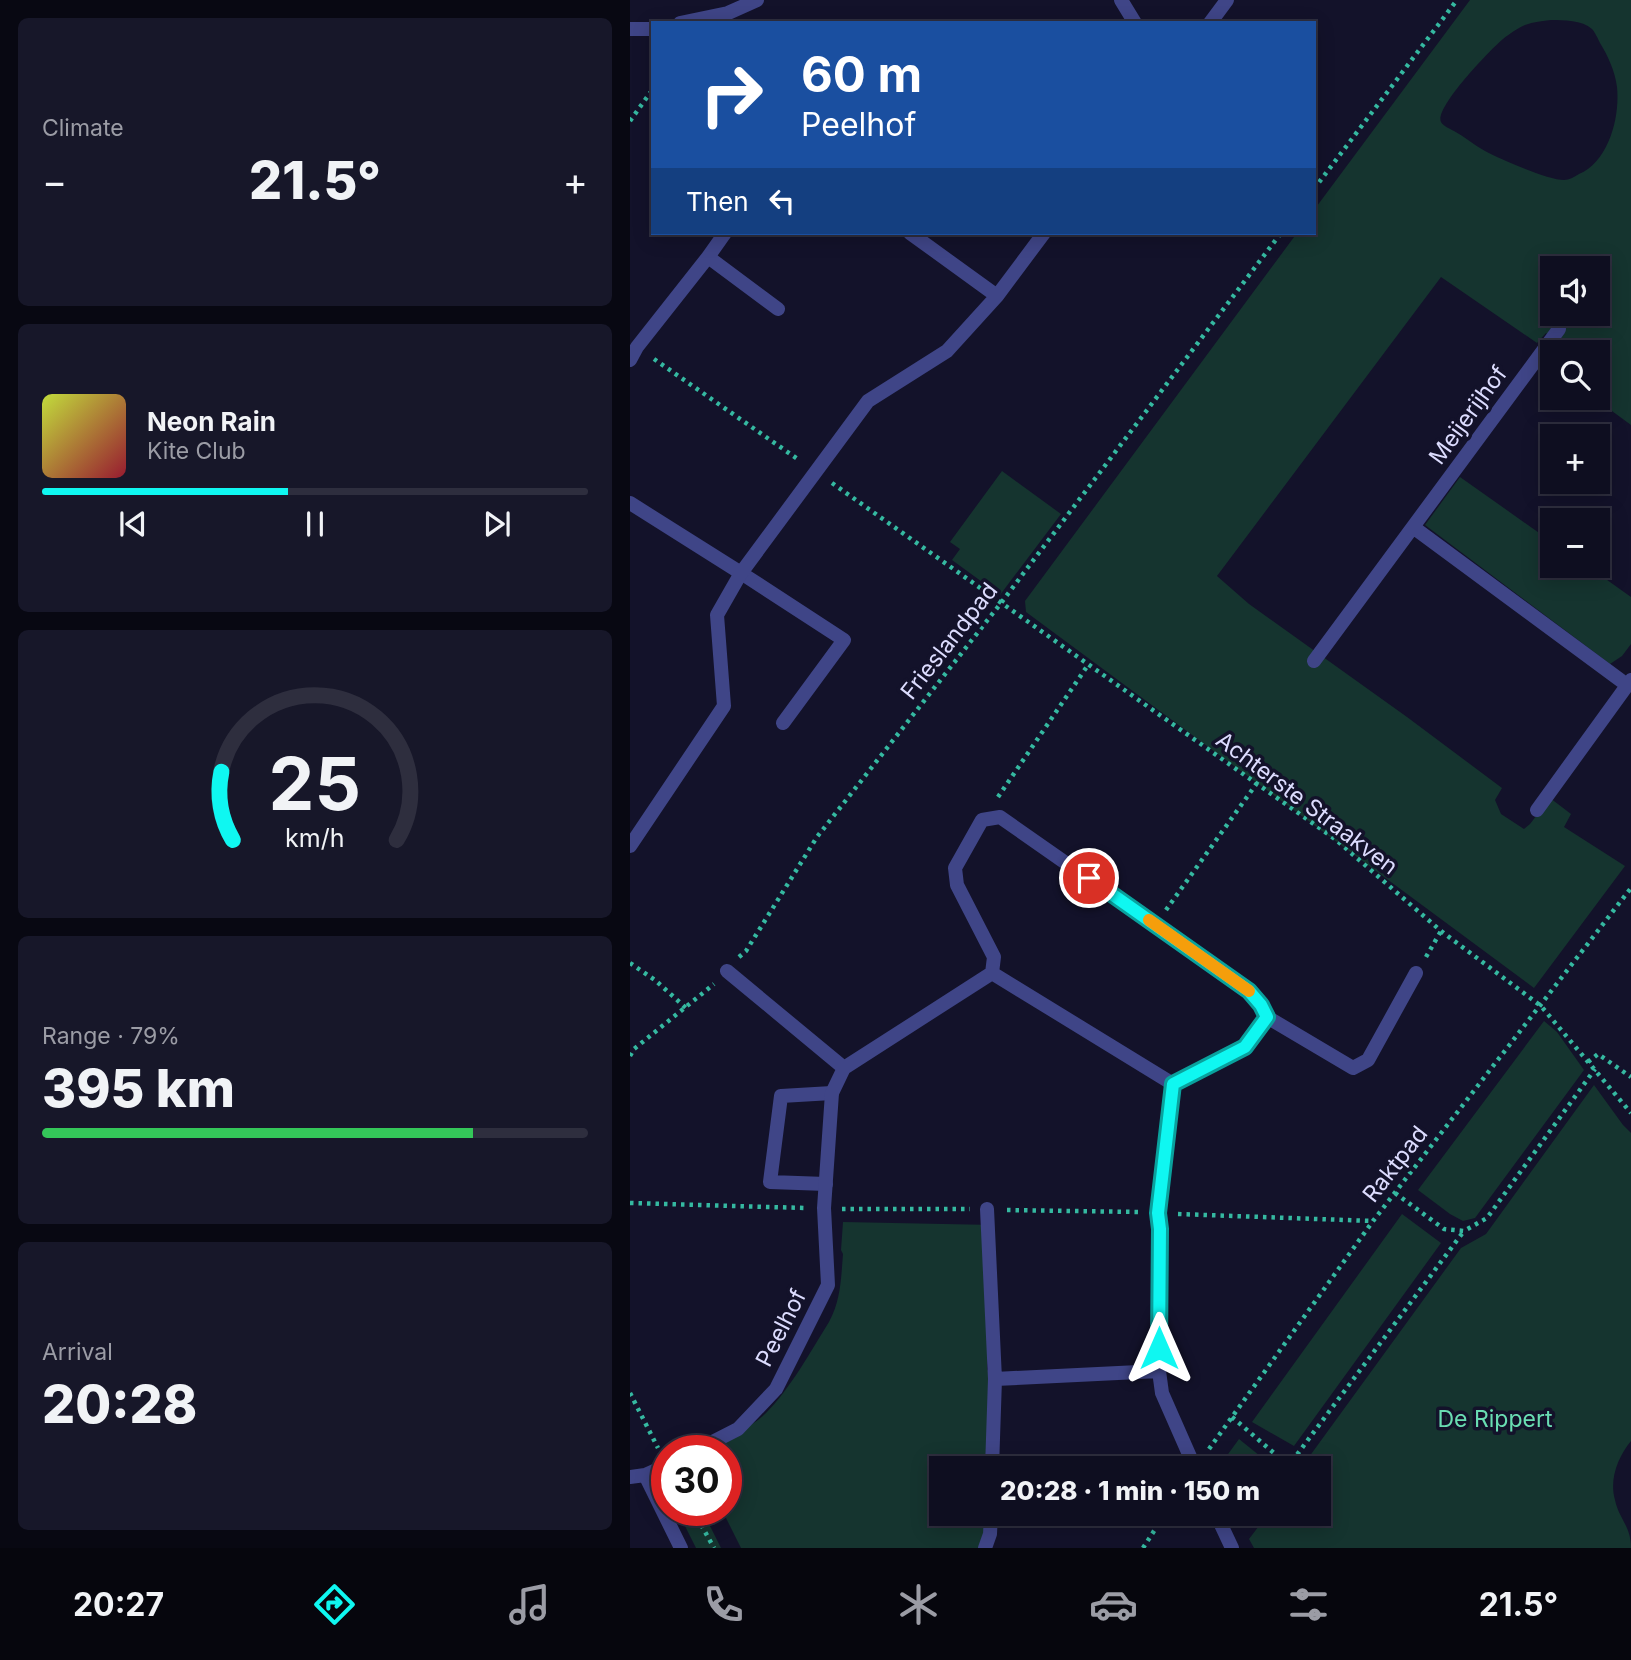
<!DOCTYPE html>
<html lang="en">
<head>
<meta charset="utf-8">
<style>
	:root { --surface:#0e0e20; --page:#171729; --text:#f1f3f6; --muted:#9b9ca5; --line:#2e2e3e; --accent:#0ff7f1 }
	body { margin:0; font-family:Inter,sans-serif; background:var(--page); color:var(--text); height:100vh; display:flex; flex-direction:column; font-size:26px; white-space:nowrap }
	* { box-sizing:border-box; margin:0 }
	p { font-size:23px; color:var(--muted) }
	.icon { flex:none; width:38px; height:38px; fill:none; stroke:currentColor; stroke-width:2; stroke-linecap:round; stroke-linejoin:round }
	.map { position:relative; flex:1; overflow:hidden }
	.details { display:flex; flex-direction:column; gap:18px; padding:18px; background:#080812; width:630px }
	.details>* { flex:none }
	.top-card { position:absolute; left:21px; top:21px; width:665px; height:214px; border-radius:0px; box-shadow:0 4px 18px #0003,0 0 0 2px var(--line); background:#1a4fa0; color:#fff; overflow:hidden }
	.controls { position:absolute; left:910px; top:256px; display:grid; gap:14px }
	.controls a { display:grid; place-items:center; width:70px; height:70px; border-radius:0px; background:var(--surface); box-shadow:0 4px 18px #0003,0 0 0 2px var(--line); font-size:35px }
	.speed { position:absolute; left:21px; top:1435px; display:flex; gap:14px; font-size:35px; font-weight:700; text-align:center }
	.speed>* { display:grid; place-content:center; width:91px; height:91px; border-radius:50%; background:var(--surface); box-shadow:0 4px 18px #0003,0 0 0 2px var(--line); line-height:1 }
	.speed .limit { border:10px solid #d22; background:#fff; color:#111 }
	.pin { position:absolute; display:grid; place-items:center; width:60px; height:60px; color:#fff; margin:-30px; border:4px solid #fff; border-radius:50%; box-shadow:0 2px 7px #0007 }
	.me { position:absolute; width:77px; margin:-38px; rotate:0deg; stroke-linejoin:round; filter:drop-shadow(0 0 5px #0008) }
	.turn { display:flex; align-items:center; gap:24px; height:147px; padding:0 35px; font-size:32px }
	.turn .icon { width:91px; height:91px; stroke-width:2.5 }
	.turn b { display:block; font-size:49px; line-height:60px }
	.then { display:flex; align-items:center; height:66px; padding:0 35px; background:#0003; gap:14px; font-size:26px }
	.big { font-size:52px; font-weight:800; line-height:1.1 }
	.details .card { flex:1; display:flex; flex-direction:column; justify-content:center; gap:10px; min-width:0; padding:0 24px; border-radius:10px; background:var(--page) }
	.details .dial { align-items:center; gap:0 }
	.dial svg { height:182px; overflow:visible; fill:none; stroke:var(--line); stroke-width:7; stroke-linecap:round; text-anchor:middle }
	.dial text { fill:var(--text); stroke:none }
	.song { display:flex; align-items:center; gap:21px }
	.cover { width:84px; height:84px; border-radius:10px; background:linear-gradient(135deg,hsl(70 70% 55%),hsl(350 70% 35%)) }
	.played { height:7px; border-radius:4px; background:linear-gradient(90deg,var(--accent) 45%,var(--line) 45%) }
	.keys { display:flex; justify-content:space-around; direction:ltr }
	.heat { display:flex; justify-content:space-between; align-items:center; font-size:38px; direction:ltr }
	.charge { height:10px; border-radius:5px; background:linear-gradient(90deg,#34c759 79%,var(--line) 0) }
	.trip { position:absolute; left:299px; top:1456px; width:402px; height:70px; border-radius:0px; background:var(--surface); box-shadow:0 4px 18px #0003,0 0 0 2px var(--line); font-weight:800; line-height:70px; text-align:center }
	.tab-bar { display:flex; height:112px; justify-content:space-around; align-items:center; background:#06060d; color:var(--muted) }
	.tab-bar .icon { width:49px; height:49px }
	.tab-bar .selected { color:var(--accent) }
	.tab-bar b { font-size:32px; color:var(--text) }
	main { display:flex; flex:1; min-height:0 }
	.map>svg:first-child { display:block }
	.green { fill:#15342f; fill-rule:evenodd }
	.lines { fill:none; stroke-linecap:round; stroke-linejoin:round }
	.path { stroke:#35b9a1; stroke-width:4.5; stroke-dasharray:3.5 5; stroke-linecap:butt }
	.service { stroke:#3f4587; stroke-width:14 }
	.minor { stroke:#3f4587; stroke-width:14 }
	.tertiary { stroke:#3f4587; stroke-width:14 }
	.route-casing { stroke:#0aa19d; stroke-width:18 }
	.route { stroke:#0ff7f1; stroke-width:12 }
	.slow { stroke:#f59e0b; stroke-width:12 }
	.labels { text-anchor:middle; stroke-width:7; stroke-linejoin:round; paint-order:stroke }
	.street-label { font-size:23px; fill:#dcdcfe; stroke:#13122a }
	.park-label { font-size:23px; fill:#69ddb2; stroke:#13122a }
</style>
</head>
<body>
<main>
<section class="details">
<div class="card"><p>Climate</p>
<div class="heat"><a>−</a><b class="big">21.5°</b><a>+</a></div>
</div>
<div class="card">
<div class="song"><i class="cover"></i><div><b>Neon Rain</b><p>Kite Club</p></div></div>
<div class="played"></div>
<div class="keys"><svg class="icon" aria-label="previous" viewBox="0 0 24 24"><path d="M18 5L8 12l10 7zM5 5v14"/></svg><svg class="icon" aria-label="pause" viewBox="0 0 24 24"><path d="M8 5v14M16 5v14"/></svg><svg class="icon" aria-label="next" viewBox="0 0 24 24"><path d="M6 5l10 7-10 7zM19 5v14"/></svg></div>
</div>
<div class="card dial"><svg viewBox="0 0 100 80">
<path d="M14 69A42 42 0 1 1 86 69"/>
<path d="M14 69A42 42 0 0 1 9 39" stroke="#0ff7f1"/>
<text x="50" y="56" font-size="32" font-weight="700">25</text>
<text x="50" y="72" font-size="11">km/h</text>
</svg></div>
<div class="card"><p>Range · 79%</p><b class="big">395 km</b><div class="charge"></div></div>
<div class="card"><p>Arrival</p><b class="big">20:28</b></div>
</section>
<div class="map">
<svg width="1001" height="1548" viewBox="0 0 1001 1548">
	<rect width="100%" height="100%" fill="#13122a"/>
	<path class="green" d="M840,0H1001V425L963,397H968V352H923L929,344L916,333L907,343L811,277L587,576L619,604L777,717L872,788L865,800L871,814L894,829L900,824L920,798L941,814L934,827L995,866L904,988L396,612L395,601L667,233H684V210ZM921,20C934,20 952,20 962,29C965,32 968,39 970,43C978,56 985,71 987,87C990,117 979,161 949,174C944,177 939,180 934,180C918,180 870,159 855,151C844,145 835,137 824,131C820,129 813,126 811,122C804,108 861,49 873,39C879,34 888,28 895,25C903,22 913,21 921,20ZM922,268H968V313H922Z
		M372,471L431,514L370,595L322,560L330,549L320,542Z
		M830,477L922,542V565H956L1001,597V644L992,656L980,664L795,525Z
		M914,1021L927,1032L954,1070L845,1218L833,1221L820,1214L788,1190Z
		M964,1085L993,1125L1001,1133V1441C988,1457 979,1479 985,1500C989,1519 1001,1526 1001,1548H624L619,1539L638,1514H690V1468H671L831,1248L856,1234Z
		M772,1214L811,1243L664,1446L622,1422Z
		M213,1222L364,1225L357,1369L367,1386L360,1468H312V1514H356L352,1548H111L92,1510H96V1451H69C90,1440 120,1429 136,1413C160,1389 181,1351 199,1322C211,1300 211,1278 213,1254L211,1250Z
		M609,1439L640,1464L639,1468H588Z
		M47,1510H72L91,1548H66Z"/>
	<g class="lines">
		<path class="path" d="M0,121L20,93L23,92
			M684,189L827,0
			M24,359L169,460
			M202,483L705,839L811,931L911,1006L1001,1113
			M368,797L458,665
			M536,910L627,783
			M109,957L116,951L187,837L371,603L651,233
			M796,957L811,931
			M0,963L25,980L56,1008
			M0,1056L4,1049L84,984
			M958,1062L968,1054L1001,1077
			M765,1193L814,1229L834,1231L857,1218L965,1069
			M0,1203L175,1208
			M212,1209H340
			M377,1210L508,1212
			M548,1214L743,1221
			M0,1393L28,1448
			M602,1417L659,1466
			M579,1449L743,1221L1001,888
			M657,1468L834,1231
			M63,1510L84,1548
			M612,1524L620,1514
			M513,1548L535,1514"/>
		<path class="service" d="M111,573L214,640L153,723
			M196,1184L140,1182L151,1096L202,1093"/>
		<path class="minor" d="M491,0L505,23
			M580,23L597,0
			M280,233L367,296
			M78,257L148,309
			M0,360L7,347L78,257L95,233
			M0,503L111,573
			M783,527L997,685
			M684,661L929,329
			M907,810L1001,680
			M0,846L94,706L87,615L111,573L238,401L317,351L367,296L414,233
			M97,971L214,1068
			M362,973L364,957L327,885L325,868L352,820L370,817L619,991L631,1005L637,1017L723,1068L738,1060L786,973
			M362,973L543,1084
			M543,1084L528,1213L530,1229L529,1371L532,1393L565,1468
			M543,1084L615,1047L637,1017
			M357,1209L365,1379L362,1468
			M365,1379L529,1371
			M65,1451L108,1429L146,1389L198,1285L194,1208L202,1093L214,1068L362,973
			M15,1475L51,1548
			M0,1477L15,1475L37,1465
			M586,1514L602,1548
			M355,1548L360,1534L361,1514"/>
		<path class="tertiary" d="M50,23L98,13L127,0
			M0,29H23"/>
	</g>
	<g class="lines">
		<defs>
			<path id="route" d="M459,878L619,991L631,1005L637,1017L615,1047L543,1084L528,1213L530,1229L529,1348"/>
		</defs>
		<use href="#route" class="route-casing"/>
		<use href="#route" class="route"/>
		<path class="slow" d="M519,920L619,991"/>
	</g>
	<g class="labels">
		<g class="street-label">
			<text transform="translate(838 415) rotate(-54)" y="8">Meijerijhof</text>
			<text transform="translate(319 641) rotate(-52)" y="8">Frieslandpad</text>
			<text transform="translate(677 803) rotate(37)" y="8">Achterste Straakven</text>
			<text transform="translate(765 1164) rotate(-52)" y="8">Raktpad</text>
			<text transform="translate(151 1328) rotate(-63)" y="8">Peelhof</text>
		</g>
		<g class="park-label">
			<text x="865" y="1427">De Rippert</text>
		</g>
	</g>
</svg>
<div class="controls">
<a><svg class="icon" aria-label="sound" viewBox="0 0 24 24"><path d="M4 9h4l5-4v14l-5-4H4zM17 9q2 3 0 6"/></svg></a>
<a><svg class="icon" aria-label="search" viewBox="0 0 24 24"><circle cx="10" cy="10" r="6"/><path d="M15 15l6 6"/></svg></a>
<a>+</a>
<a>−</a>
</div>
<div class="speed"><div class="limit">30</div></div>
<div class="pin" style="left:459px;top:878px;background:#d93025"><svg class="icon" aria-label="arrive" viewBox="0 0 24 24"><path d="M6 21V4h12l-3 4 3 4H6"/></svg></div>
<svg class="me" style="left:529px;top:1348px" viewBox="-20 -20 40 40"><path d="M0-17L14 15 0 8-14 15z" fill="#0ff7f1" stroke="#fff" stroke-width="4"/></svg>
<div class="trip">20:28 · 1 min · 150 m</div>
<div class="top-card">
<div class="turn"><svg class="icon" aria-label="right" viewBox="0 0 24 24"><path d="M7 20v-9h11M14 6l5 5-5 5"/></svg><div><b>60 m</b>Peelhof</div></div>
<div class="then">Then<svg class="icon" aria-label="left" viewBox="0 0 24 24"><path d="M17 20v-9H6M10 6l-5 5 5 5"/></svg></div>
</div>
</div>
</main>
<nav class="tab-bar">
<b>20:27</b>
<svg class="icon selected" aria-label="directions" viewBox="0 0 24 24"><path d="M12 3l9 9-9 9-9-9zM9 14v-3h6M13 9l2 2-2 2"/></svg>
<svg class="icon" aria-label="music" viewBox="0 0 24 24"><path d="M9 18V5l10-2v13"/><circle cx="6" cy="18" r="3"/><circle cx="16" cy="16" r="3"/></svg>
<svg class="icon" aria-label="phone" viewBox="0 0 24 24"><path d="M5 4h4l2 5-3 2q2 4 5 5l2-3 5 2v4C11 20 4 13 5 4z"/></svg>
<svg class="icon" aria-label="climate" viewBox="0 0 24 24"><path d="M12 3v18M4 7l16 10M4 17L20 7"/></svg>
<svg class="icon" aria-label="car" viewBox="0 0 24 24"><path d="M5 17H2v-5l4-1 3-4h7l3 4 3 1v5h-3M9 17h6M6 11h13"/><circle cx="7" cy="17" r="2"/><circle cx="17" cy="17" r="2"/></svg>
<svg class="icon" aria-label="filters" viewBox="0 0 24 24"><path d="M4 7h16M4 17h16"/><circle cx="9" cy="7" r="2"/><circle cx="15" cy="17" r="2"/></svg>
<b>21.5°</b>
</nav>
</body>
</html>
